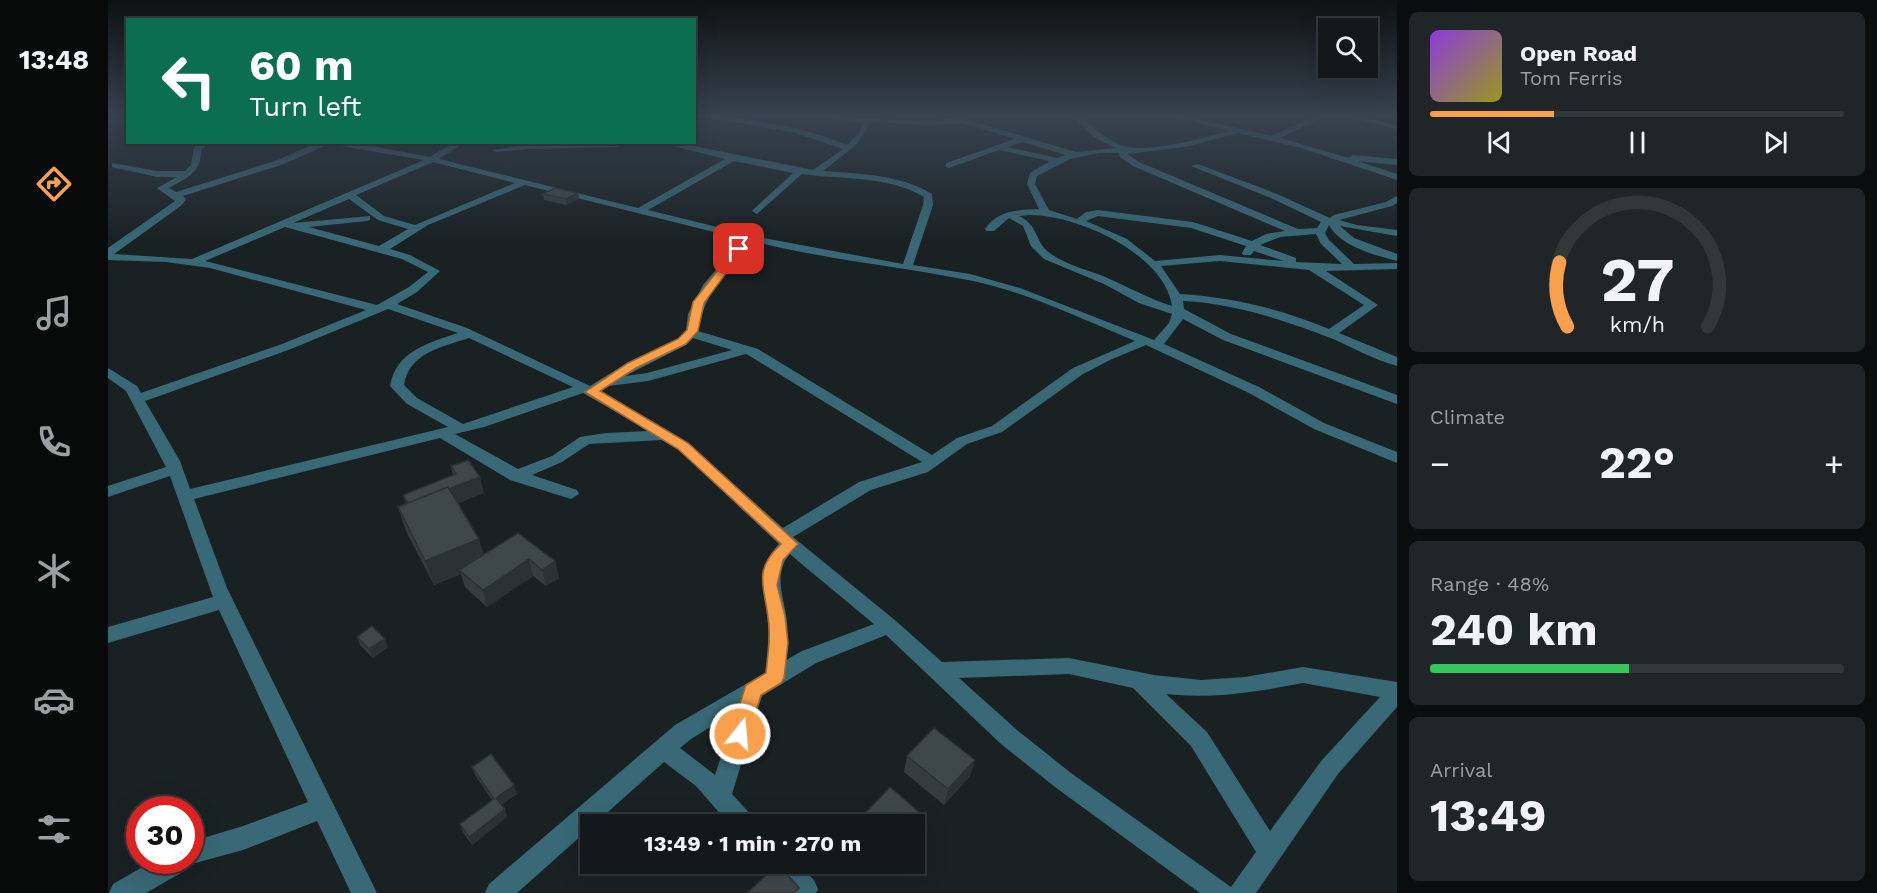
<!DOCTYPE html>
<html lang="en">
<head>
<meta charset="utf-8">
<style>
	:root { --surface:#13191a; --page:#202627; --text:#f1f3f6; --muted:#9da0a2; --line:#323839; --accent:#f9a04c }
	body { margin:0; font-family:"Work Sans",sans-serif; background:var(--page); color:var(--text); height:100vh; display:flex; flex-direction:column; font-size:22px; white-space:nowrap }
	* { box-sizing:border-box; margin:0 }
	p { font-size:20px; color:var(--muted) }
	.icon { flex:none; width:33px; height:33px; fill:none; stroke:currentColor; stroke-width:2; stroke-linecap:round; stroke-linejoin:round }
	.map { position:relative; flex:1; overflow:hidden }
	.drawer { display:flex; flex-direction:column; gap:12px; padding:12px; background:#0a0e0e; width:480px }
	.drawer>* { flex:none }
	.hud { position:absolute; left:18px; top:18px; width:570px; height:126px; border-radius:0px; box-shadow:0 6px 24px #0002,0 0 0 2px var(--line); background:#0b6e4f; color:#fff; overflow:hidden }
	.buttons { position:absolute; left:1210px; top:18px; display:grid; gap:12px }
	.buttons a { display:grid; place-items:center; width:60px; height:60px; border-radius:0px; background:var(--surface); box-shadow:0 6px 24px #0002,0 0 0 2px var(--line); font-size:30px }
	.speed { position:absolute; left:18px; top:796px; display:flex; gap:12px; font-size:30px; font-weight:700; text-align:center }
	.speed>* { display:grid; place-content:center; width:78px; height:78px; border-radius:50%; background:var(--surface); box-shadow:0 6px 24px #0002,0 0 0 2px var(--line); line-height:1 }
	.speed .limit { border:9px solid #d22; background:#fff; color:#111 }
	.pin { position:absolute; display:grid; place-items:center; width:51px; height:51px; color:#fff; margin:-26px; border-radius:12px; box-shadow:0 3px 9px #0006 }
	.me { position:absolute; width:66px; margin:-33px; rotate:17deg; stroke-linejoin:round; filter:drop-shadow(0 0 4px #0008) }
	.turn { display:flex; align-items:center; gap:21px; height:126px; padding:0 24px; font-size:27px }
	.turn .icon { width:78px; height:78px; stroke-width:2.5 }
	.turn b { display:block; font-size:42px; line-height:51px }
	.big { font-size:45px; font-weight:700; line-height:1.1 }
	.drawer .tile { flex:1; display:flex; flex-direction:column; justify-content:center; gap:9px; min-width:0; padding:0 21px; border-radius:9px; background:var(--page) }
	.drawer .dial { align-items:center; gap:0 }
	.dial svg { height:156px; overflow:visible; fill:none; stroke:var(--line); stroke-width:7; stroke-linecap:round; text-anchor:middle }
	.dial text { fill:var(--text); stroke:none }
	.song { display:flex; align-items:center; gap:18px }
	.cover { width:72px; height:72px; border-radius:9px; background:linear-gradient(135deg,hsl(270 70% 55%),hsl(60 70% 35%)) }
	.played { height:6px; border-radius:3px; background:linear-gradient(90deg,var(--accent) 30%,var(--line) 30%) }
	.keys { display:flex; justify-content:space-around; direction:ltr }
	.heat { display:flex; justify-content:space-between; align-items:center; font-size:33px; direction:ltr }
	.charge { height:9px; border-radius:4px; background:linear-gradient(90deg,#34c759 48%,var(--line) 0) }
	.trip { position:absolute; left:472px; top:814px; width:345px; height:60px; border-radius:0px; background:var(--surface); box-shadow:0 6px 24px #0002,0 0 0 2px var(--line); font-weight:700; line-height:60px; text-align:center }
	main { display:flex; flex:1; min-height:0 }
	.menu { display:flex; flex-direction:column; width:108px; justify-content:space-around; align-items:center; background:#080a0a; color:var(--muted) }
	.menu .icon { width:42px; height:42px }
	.menu .on { color:var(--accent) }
	.menu b { font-size:27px; color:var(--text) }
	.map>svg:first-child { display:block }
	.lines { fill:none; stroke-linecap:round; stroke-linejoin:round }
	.minor { fill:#396976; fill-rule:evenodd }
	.wall { fill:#353d40 }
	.shaded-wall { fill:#2b3234 }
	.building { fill:#3e474a; stroke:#2b3234; stroke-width:1.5 }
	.route { fill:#f9a04c; stroke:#a26831; stroke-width:1.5 }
</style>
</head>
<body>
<main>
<nav class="menu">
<b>13:48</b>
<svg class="icon on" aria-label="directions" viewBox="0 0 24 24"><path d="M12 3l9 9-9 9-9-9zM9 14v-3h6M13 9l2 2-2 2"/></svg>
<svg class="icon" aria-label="music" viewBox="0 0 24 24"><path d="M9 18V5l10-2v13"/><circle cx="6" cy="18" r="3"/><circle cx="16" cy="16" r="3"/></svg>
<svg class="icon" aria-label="phone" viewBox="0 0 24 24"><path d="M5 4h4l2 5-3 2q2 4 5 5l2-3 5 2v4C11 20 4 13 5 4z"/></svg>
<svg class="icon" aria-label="climate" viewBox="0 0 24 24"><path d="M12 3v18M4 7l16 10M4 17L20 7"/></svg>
<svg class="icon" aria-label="car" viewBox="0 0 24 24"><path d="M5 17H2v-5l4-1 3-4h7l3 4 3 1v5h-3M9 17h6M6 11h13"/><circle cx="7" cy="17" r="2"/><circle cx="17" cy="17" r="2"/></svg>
<svg class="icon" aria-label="filters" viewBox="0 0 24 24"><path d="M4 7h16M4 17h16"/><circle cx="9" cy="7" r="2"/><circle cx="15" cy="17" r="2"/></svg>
</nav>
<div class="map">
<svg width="1289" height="893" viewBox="0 0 1289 893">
	<rect width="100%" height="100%" fill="#192123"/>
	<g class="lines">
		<path class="minor" d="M597,117C645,117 695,127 739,145L750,134L756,122L711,117L823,121L850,117L968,152L1007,148L986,137L965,117H973C986,128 1003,144 1020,147C1045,152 1096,138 1121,131L1069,117H1082L1163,136L1205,117H1215L1172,138L1241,158L1245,155L1289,159V165L1249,161L1289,174V180L1193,148L1130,133L1077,147L1019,154L1031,162L1190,229L1209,228L1213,222L1163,198L1083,166L1090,164L1169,194L1222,218L1226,215L1278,202L1289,196V203L1284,206L1231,220L1249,225L1289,230V236L1232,226L1246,238L1289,254V261C1267,255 1233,247 1221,225L1217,233L1221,240L1246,264L1289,263V269L1218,271L1270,305L1231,333L1289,357V366C1267,360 1246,348 1225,339C1176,320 1129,304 1075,301L1076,309L1123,334L1289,395V404L1115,340L1075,319L1056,344L1151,387L1216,423L1289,452V463L1206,429L1141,393L1038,345L1004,359L975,374L894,432L859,444L820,472L763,490L685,537L788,621L834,662L961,658L1046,675L1093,680L1137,677L1195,667L1289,682V707L1230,774L1148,893H1092L947,787L893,744L778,635L708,663L654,696L624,794L645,817L649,825H622L588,786L556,762L409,893H377L381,884L567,725L657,673C659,657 661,641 660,625C658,592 644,572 671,544L570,449L554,440L481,444L454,462L424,475L469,490L471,494L463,499L402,480L332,438L86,499L119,588L269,893H243L209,821L135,850L80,865L78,870L38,893H1L5,884L45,861H82V842L135,826L200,802L111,610L0,643V627L105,597L62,476L0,497V486L58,467L18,391L0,378V368L29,386L33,393L174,344L258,310L102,268L58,262L0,260V248L67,201L49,188L69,177H49L4,167V163L49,171H77L83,165L86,147L93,142H103L93,150C94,173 78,178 61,188L68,192L170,160L211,142H242L322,157L346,142H357L331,159L530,208L617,159L549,142H566L705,170L735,149L688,133ZM763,122L823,125L855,123L907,139L838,163V167L841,168L891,150L942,161L922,173L919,184L931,209C909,210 890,210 877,229L878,231H886L901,218L915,226L923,246L936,259L996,284L1031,303L1064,314L1061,323L1046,340L912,288L862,274L805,265L825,205L824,194C792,174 752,174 715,171L749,144ZM915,142L958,155L949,158L899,147ZM221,144L316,160L84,259L6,254L74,205L78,199L75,196L176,164ZM991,153H1011L1012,157L1025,166L1177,231L1158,234L1144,241L1085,222L990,210L978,212L969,219L941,210L927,184L929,176L962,159ZM626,161L685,173L646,209L644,211L649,214L694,174C734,180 780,175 816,197L815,205L795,264L650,237L540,210ZM325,162L407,183L307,225L276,216L248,195ZM417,185L634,239L595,285L580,314L578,330L570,339L519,363L482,386L359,328L289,304L309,292L332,271L302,255L282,249L320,225ZM241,199L270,220L300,229L271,246L201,227L259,221L262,220V216L185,223ZM921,215C968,214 1057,254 1064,306C1042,299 1024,289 1004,280C985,271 960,266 943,254C925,242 933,227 911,216ZM990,216L1083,228L1138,246L1134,253L1135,255H1143L1146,251L1176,261L1112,255L1047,261L1019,239L978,221ZM177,227L294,259L320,272L301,287L269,305L97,261ZM1208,234L1213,244L1234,264L1188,262V258L1152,245L1172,237ZM644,241C715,259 788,266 860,280C917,291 973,319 1027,341L965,368L884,426L849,438L824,455L650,349L590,331C596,293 619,271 644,241ZM1112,261L1201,270L1256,305L1221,329C1173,309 1124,297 1072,294L1053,266ZM280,309L350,333C320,343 288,351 282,386L299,404L340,427L82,489L72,461L37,401L183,349ZM361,338L465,387L355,424L309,398L296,385C301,353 333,347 361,338ZM585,338L624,350L539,373L517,376L578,345ZM638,354L640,355L814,462L751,482L675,528L580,443L493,391L501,386L540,381ZM475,393L541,431L498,433L472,437L444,456L410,469L347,434L376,427ZM682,554L690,561L766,624L694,651L678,660C680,648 680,635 679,622C677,599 664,574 682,554ZM961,674L1025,688L1083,746L1148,852L1123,887L963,773L909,730L851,678ZM1195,683L1272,697L1214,760L1162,831L1099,732L1058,694C1106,699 1148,692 1195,683ZM628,711L607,775L572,748L583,739Z
			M1239,117H1253L1289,125V129Z
			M529,142L508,147L422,149L388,152L384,150L422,144Z
			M660,864H690L706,880L710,889L708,893H683L663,873Z"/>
	</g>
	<path class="wall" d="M470,193L471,199L458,205L436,200L435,194Z
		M343,466L376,493L350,503L376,555L447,561L451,578L438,586L425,576L379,607L357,587L353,574L326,585L298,531L290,507L298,503L295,495L345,476Z
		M249,637L280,647L265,658L252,645Z
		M799,756L867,760L862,776L836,805L796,772Z
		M364,767L409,794L393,805L399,817L364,845L355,832L352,824L384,800L367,775Z"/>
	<path class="shaded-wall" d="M470,193L471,199L458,205V199Z
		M372,477L376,493L306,521L301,505Z
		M371,539L378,563L351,570L353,574L326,585L317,561Z
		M421,559L425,576L379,607L375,590Z
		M447,561L451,578L438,586L434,570Z
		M277,639L280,647L265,658L261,649Z
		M867,760L862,776L836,805L840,789Z
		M406,785L409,794L391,806L388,798Z
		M397,809L399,817L364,845L361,837Z
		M811,812L807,827V825H799Z"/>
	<path class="building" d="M447,188L470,193L458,199L435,194Z
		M360,460L372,477L341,489L340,487L300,503L295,495L348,474L343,466Z
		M340,487L371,539L317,561L290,507Z
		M410,533L447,561L434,570L421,559L375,590L351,570Z
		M264,626L277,639L261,649L249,637Z
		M826,728L867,760L840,789L799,756Z
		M383,754L406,785L388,798L397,809L361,837L352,824L386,799L364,767Z
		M782,787L811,812L799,825H746Z
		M670,864L691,888L686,893H639Z"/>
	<linearGradient id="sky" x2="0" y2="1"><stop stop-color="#0e1213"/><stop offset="0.48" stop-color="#384350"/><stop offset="1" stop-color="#384350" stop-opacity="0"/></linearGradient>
	<rect width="1289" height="242" fill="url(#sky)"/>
	<path class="route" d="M628,247L636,249L596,303L590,331L578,344L528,368L492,391L580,443L690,544L675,560L669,585L677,616L680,643L676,678L673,683L653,695L639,740L632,742L625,740L622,734L638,685L658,673C660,654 663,636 660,617C656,585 645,570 673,544L570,449L477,392L520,363L570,339L579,330L585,302Z"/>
</svg>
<div class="buttons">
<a><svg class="icon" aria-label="search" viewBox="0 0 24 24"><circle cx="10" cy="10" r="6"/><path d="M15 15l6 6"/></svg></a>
</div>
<div class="speed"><div class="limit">30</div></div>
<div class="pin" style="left:631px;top:249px;background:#d93025"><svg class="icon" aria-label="arrive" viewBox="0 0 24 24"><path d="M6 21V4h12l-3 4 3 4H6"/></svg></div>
<svg class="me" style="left:632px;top:734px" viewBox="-20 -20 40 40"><circle r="17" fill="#f9a04c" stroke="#fff" stroke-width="3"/><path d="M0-11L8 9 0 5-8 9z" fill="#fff"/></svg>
<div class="trip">13:49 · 1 min · 270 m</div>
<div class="hud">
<div class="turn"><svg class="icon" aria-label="left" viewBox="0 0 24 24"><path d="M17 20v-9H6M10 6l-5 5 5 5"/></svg><div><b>60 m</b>Turn left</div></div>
</div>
</div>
<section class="drawer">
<div class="tile">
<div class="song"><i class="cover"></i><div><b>Open Road</b><p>Tom Ferris</p></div></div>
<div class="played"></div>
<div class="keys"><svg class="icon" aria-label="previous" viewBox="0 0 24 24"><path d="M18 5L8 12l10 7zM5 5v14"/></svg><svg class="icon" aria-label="pause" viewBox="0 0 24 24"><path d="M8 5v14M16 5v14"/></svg><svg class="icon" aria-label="next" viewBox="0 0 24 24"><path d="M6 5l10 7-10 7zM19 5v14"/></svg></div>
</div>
<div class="tile dial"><svg viewBox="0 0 100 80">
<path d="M14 69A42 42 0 1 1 86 69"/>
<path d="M14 69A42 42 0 0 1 10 36" stroke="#f9a04c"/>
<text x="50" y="56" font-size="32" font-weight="700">27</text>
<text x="50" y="72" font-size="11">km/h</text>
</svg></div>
<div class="tile"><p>Climate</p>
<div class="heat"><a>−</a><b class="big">22°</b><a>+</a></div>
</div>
<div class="tile"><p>Range · 48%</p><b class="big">240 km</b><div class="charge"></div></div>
<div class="tile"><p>Arrival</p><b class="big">13:49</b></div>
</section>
</main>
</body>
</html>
